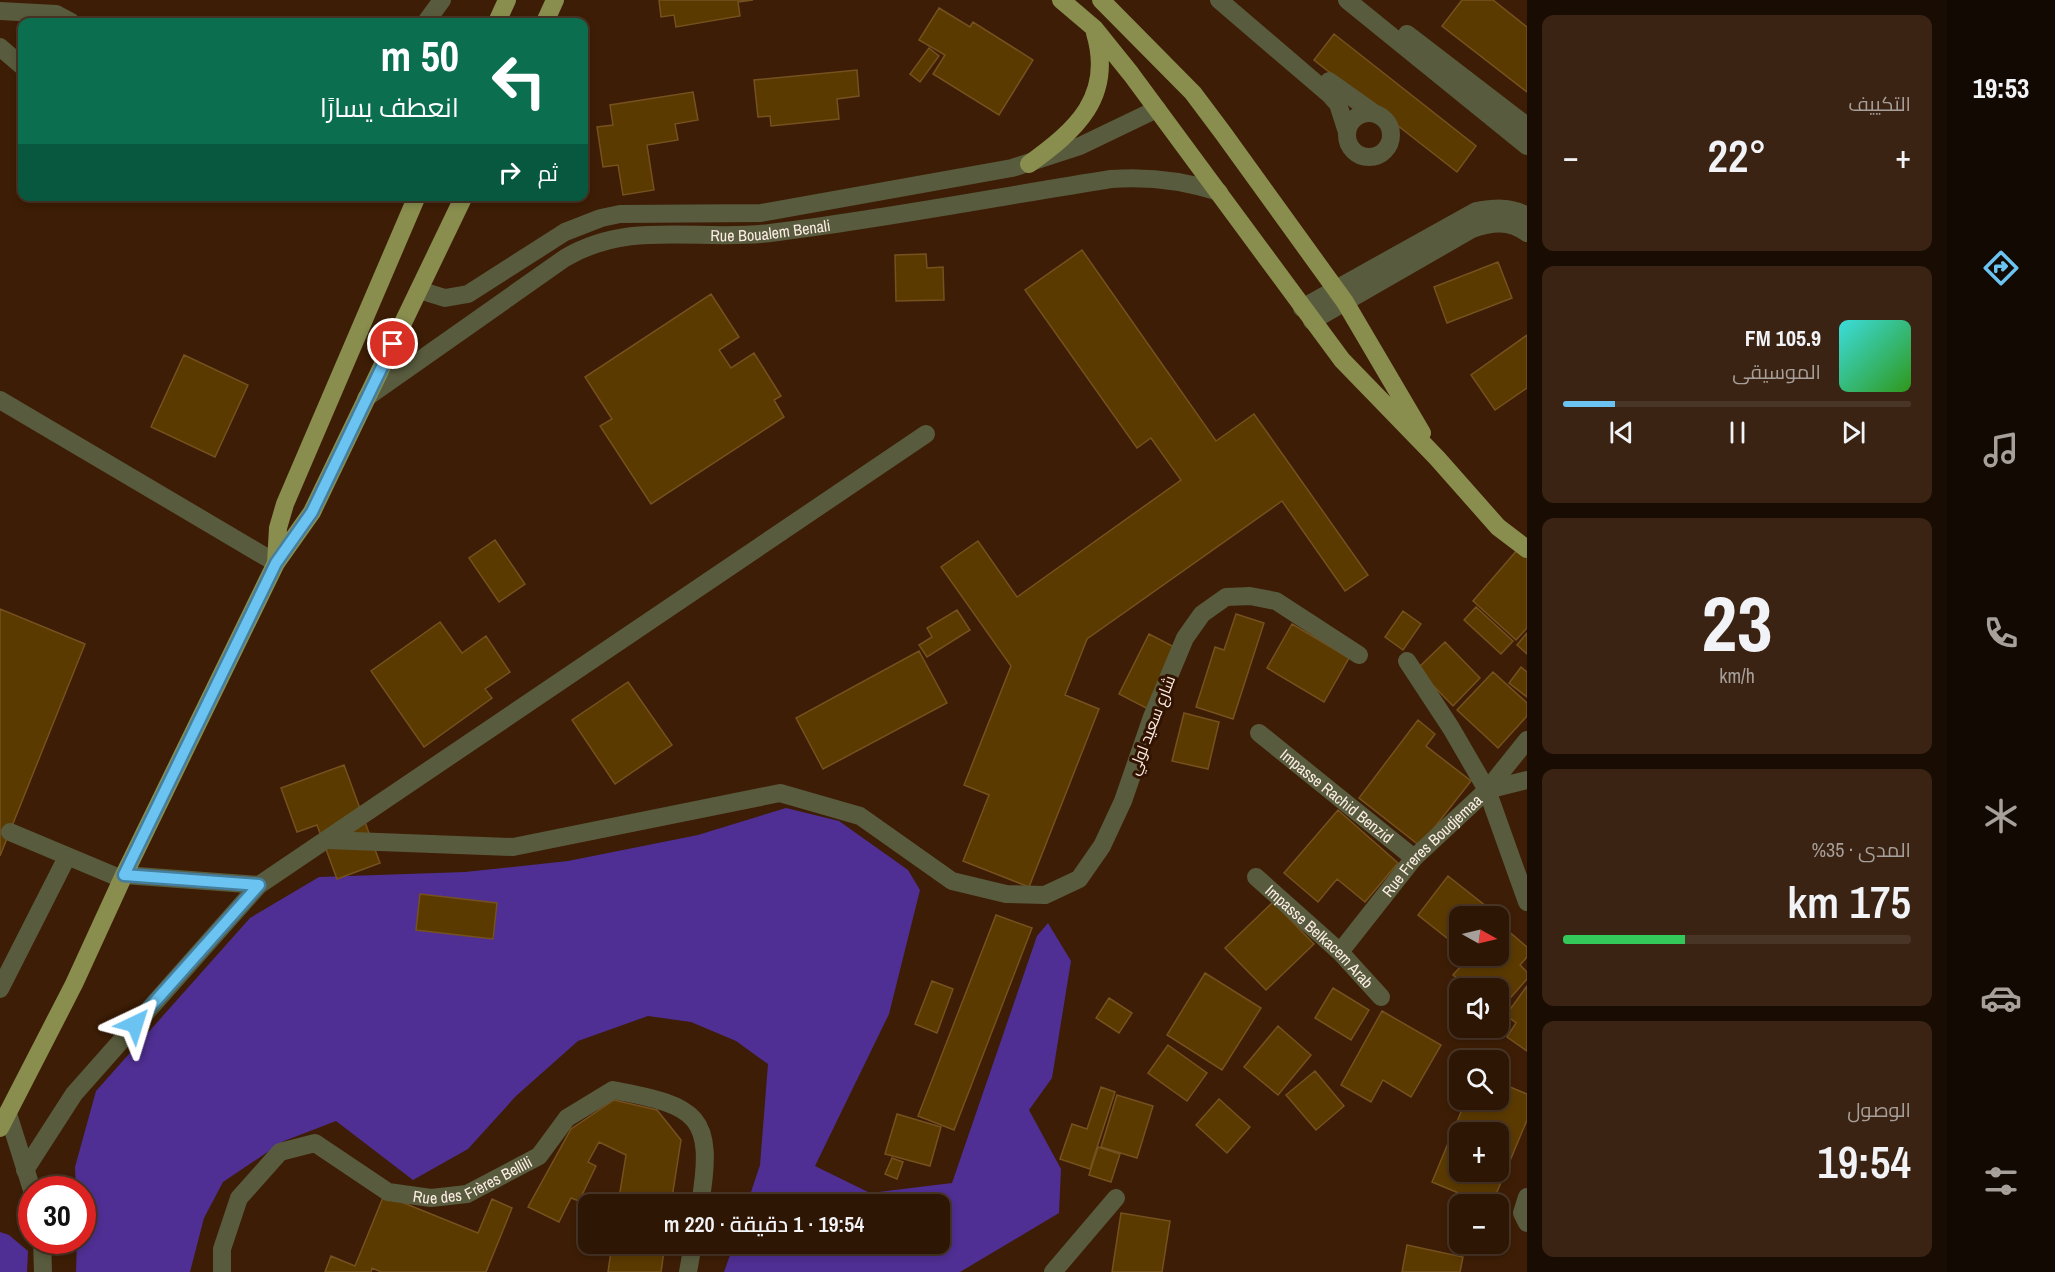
<!DOCTYPE html>
<html lang="ar">
<head>
<meta charset="utf-8">
<style>
	:root { --surface:#2e1604; --page:#3a2313; --text:#f1f3f6; --muted:#a79f9a; --line:#493526; --accent:#6ac3f1 }
	body { margin:0; font-family:"Archivo Narrow",Cairo,sans-serif; background:var(--page); color:var(--text); direction:rtl; height:100vh; display:flex; flex-direction:column; font-size:22px; white-space:nowrap }
	* { box-sizing:border-box; margin:0 }
	p { font-size:20px; color:var(--muted) }
	.icon { flex:none; width:33px; height:33px; fill:none; stroke:currentColor; stroke-width:2; stroke-linecap:round; stroke-linejoin:round }
	.map { position:relative; flex:1; overflow:hidden; direction:ltr }
	.panel { display:flex; flex-direction:column; gap:15px; padding:15px; background:#190c02; width:420px }
	.panel>* { flex:none }
	.top-card { position:absolute; left:18px; top:18px; width:570px; height:183px; border-radius:12px; box-shadow:0 3px 9px #0003,0 0 0 2px var(--line); direction:rtl; background:#0b6e4f; color:#fff; overflow:hidden }
	.needle { width:39px; rotate:98deg }
	.tools { position:absolute; left:1449px; top:906px; display:grid; gap:12px }
	.tools a { display:grid; place-items:center; width:60px; height:60px; border-radius:12px; background:var(--surface); box-shadow:0 3px 9px #0003,0 0 0 2px var(--line); font-size:30px }
	.speed { position:absolute; left:18px; top:1176px; display:flex; gap:12px; font-size:30px; font-weight:700; text-align:center }
	.speed>* { display:grid; place-content:center; width:78px; height:78px; border-radius:50%; background:var(--surface); box-shadow:0 3px 9px #0003,0 0 0 2px var(--line); line-height:1 }
	.speed .limit { border:9px solid #d22; background:#fff; color:#111 }
	.pin { position:absolute; display:grid; place-items:center; width:51px; height:51px; color:#fff; margin:-26px; border:3px solid #fff; border-radius:50%; box-shadow:0 2px 6px #0007 }
	.me { position:absolute; width:66px; margin:-33px; rotate:41deg; stroke-linejoin:round; filter:drop-shadow(0 0 4px #0008) }
	.turn { display:flex; align-items:center; gap:21px; height:126px; padding:0 30px; font-size:27px }
	.turn .icon { width:78px; height:78px; stroke-width:2.5 }
	.turn b { display:block; font-size:42px; line-height:51px }
	.then { display:flex; align-items:center; height:57px; padding:0 30px; background:#0003; gap:12px; font-size:22px }
	.big { font-size:45px; font-weight:600; line-height:1.1 }
	.panel .widget { flex:1; display:flex; flex-direction:column; justify-content:center; gap:9px; min-width:0; padding:0 21px; border-radius:12px; background:var(--page) }
	.panel .dial { align-items:center; gap:0 }
	.dial b { font-size:78px; line-height:1 }
	.song { display:flex; align-items:center; gap:18px }
	.cover { width:72px; height:72px; border-radius:9px; background:linear-gradient(135deg,hsl(180 70% 55%),hsl(110 70% 35%)) }
	.played { height:6px; border-radius:3px; background:linear-gradient(90deg,var(--accent) 15%,var(--line) 15%) }
	.keys { display:flex; justify-content:space-around; direction:ltr }
	.heat { display:flex; justify-content:space-between; align-items:center; font-size:33px; direction:ltr }
	.charge { height:9px; border-radius:4px; background:linear-gradient(90deg,#34c759 35%,var(--line) 0) }
	.trip { position:absolute; left:578px; top:1194px; width:372px; height:60px; border-radius:12px; background:var(--surface); box-shadow:0 3px 9px #0003,0 0 0 2px var(--line); font-weight:600; line-height:60px; text-align:center; direction:rtl }
	main { display:flex; flex:1; min-height:0 }
	.tabs { display:flex; flex-direction:column; width:108px; justify-content:space-around; align-items:center; background:#120902; color:var(--muted) }
	.tabs .icon { width:42px; height:42px }
	.tabs .on { color:var(--accent) }
	.tabs b { font-size:27px; color:var(--text) }
	.map>svg:first-child { display:block }
	.green { fill:#4f2f93 }
	.building { fill:#5b3a00; stroke:#75511f; stroke-width:1.5; fill-rule:evenodd }
	.lines { fill:none; stroke-linecap:round; stroke-linejoin:round }
	.minor { stroke:#585b3d; stroke-width:18 }
	.major { stroke:#898e4e; stroke-width:18 }
	.route-casing { stroke:#457f9d; stroke-width:15 }
	.route { stroke:#6ac3f1; stroke-width:10 }
	.labels { text-anchor:middle; stroke-width:6; stroke-linejoin:round; paint-order:stroke }
	.street-label { font-size:16px; fill:#fcede4; stroke:#321300 }
</style>
</head>
<body>
<main>
<nav class="tabs">
<b>19:53</b>
<svg class="icon on" aria-label="directions" viewBox="0 0 24 24"><path d="M12 3l9 9-9 9-9-9zM9 14v-3h6M13 9l2 2-2 2"/></svg>
<svg class="icon" aria-label="music" viewBox="0 0 24 24"><path d="M9 18V5l10-2v13"/><circle cx="6" cy="18" r="3"/><circle cx="16" cy="16" r="3"/></svg>
<svg class="icon" aria-label="phone" viewBox="0 0 24 24"><path d="M5 4h4l2 5-3 2q2 4 5 5l2-3 5 2v4C11 20 4 13 5 4z"/></svg>
<svg class="icon" aria-label="climate" viewBox="0 0 24 24"><path d="M12 3v18M4 7l16 10M4 17L20 7"/></svg>
<svg class="icon" aria-label="car" viewBox="0 0 24 24"><path d="M5 17H2v-5l4-1 3-4h7l3 4 3 1v5h-3M9 17h6M6 11h13"/><circle cx="7" cy="17" r="2"/><circle cx="17" cy="17" r="2"/></svg>
<svg class="icon" aria-label="filters" viewBox="0 0 24 24"><path d="M4 7h16M4 17h16"/><circle cx="9" cy="7" r="2"/><circle cx="15" cy="17" r="2"/></svg>
</nav>
<section class="panel">
<div class="widget"><p>التكييف</p>
<div class="heat"><a>−</a><b class="big">22°</b><a>+</a></div>
</div>
<div class="widget">
<div class="song"><i class="cover"></i><div><b>105.9 FM</b><p>الموسيقى</p></div></div>
<div class="played"></div>
<div class="keys"><svg class="icon" aria-label="previous" viewBox="0 0 24 24"><path d="M18 5L8 12l10 7zM5 5v14"/></svg><svg class="icon" aria-label="pause" viewBox="0 0 24 24"><path d="M8 5v14M16 5v14"/></svg><svg class="icon" aria-label="next" viewBox="0 0 24 24"><path d="M6 5l10 7-10 7zM19 5v14"/></svg></div>
</div>
<div class="widget dial"><b>23</b><p>km/h</p></div>
<div class="widget"><p>المدى · 35%</p><b class="big">175 km</b><div class="charge"></div></div>
<div class="widget"><p>الوصول</p><b class="big">19:54</b></div>
</section>
<div class="map">
<svg width="1527" height="1272" viewBox="0 0 1527 1272">
	<rect width="100%" height="100%" fill="#3d1d05"/>
	<path class="green" d="M786,808L839,821L908,870L920,890L889,1014L815,1166L870,1193L952,1183L1037,936L1048,923L1071,961L1052,1078L1029,1110L1061,1169L1059,1213L960,1272H724L734,1244H939V1204H747L760,1165L768,1064L736,1041L691,1022L648,1016L578,1041L516,1096L468,1149L413,1180L336,1121L284,1141L223,1182L204,1218L190,1272H76L77,1241L82,1240V1190L76,1189L75,1167L96,1091L250,918L319,877L465,872L568,861L698,835Z
		M0,1232L9,1235L28,1251L27,1272H0Z"/>
	<path class="building" d="M659,0H753L738,2L740,16L676,27L674,15L661,17Z
		M1462,0H1493L1527,27V92L1442,26Z
		M939,8L970,27L973,22L1033,60L999,115L933,74L945,55L919,40Z
		M1334,34L1476,146L1457,172L1314,60Z
		M929,48L939,56L920,82L910,74Z
		M857,70L859,96L837,99L839,119L771,126L770,116L758,117L754,80Z
		M693,92L698,120L675,124L678,140L647,145L654,190L623,195L618,165L603,167L597,127L613,125L610,105Z
		M1082,250L1216,441L1254,414L1368,575L1345,591L1282,501L1087,639L1065,695L1099,709L1029,887L963,861L989,795L964,785L1011,666L941,567L978,541L1017,597L1181,480L1151,438L1137,448L1025,290Z
		M926,254L927,268L943,267L944,300L896,301L895,255Z
		M1498,262L1512,298L1447,323L1434,287Z
		M711,294L739,337L719,350L731,368L754,353L781,396L774,400L784,417L651,504L600,426L612,419L585,377Z
		M1527,335V388L1495,410L1471,375Z
		M184,355L248,385L215,457L151,427Z
		M495,540L525,584L499,602L469,558Z
		M1518,549L1527,557V628L1516,640L1473,601Z
		M1476,607L1513,641L1501,654L1464,620Z
		M0,609L85,644L0,856Z
		M957,610L970,630L927,657L919,645L932,637L927,628Z
		M1403,611L1421,624L1403,650L1385,637Z
		M1236,614L1264,623L1233,719L1196,707L1215,647L1224,650Z
		M440,622L462,653L486,636L510,672L485,689L492,698L424,747L371,671Z
		M1292,624L1349,658L1324,702L1267,668Z
		M1527,633V654L1517,645Z
		M1149,634L1182,651L1152,711L1119,694Z
		M1445,642L1480,678L1453,706L1417,669Z
		M919,651L947,703L823,769L796,718Z
		M1521,667L1527,672V697L1509,683Z
		M1493,672L1527,703V716L1498,748L1457,710Z
		M628,682L672,745L615,784L572,720Z
		M1184,713L1219,722L1208,769L1172,761Z
		M1418,720L1435,734L1426,746L1471,781L1420,846L1359,798Z
		M344,765L380,863L337,879L317,825L297,832L281,788Z
		M1338,810L1398,863L1365,902L1337,879L1318,902L1284,873Z
		M1448,876L1487,907L1480,916H1460V942L1457,946L1418,915Z
		M420,894L497,903L493,939L416,930Z
		M1273,902L1314,944L1266,990L1225,948Z
		M996,915L1032,928L954,1130L918,1116Z
		M1499,923L1527,947V957L1520,965L1527,972V979L1498,1012V988H1469L1453,975L1470,956H1498Z
		M1205,973L1261,1008L1222,1070L1167,1035Z
		M932,981L953,989L937,1033L915,1024Z
		M1527,986V1051L1507,1037L1516,1023L1506,1015Z
		M1333,988L1369,1010L1351,1040L1315,1018Z
		M1109,998L1132,1013L1119,1033L1096,1018Z
		M1382,1011L1441,1045L1411,1097L1383,1080L1371,1102L1341,1085Z
		M1278,1026L1311,1055L1278,1095L1244,1067Z
		M1168,1045L1207,1073L1187,1101L1148,1073Z
		M1315,1071L1344,1106L1316,1130L1286,1095Z
		M1498,1082L1527,1094V1120L1492,1204H1485L1432,1182L1466,1100H1498ZM1460,1132H1498V1172H1460Z
		M1101,1087L1115,1092L1090,1169L1060,1159L1072,1124L1087,1129Z
		M1117,1095L1153,1106L1137,1158L1101,1147Z
		M1219,1099L1250,1127L1227,1153L1196,1125Z
		M614,1100L657,1110L681,1140L671,1204H618L626,1155L599,1142L588,1162L596,1166L579,1201L571,1198L559,1222L528,1207L571,1129Z
		M897,1114L941,1127L930,1166L885,1154Z
		M1098,1147L1120,1154L1111,1182L1089,1175Z
		M892,1158L903,1162L897,1179L885,1174Z
		M384,1195L478,1233L492,1199L512,1208L486,1272H381L372,1268L371,1272H325L331,1256L355,1266Z
		M1121,1213L1170,1221L1162,1272H1112Z
		M612,1244H665L661,1272H608Z
		M1407,1245L1463,1257L1460,1272H1402Z"/>
	<g class="lines">
		<g class="minor">
			<path d="M1219,0L1330,95L1338,104L1347,132"/>
			<path d="M1347,0L1527,146"/>
			<path d="M0,11L56,14L71,22"/>
			<path d="M426,22L442,0"/>
			<path d="M1407,34L1527,126"/>
			<path d="M0,47L22,66"/>
			<path d="M1329,81L1374,113"/>
			<circle cx="1369" cy="135" r="22"/>
			<path d="M419,290L445,298L468,294L565,232L601,218L620,214L761,213L1012,168L1080,146L1157,109"/>
			<path d="M1302,308L1476,211C1493,208 1511,206 1527,216"/>
			<path d="M1312,321L1472,229C1492,222 1509,220 1527,233"/>
			<path id="s1" d="M366,398L565,258C631,219 698,242 770,233C884,219 997,197 1111,179C1149,176 1182,180 1219,192"/>
			<path d="M0,400L276,563"/>
			<path d="M1407,661L1451,728L1487,790L1527,902"/>
			<path id="s2" d="M1259,733L1414,858"/>
			<path d="M1487,790L1527,780"/>
			<path d="M10,832L122,879"/>
			<path d="M327,840L513,847L780,793L860,816L952,881L1006,894L1045,895L1079,879L1102,846L1123,801L1152,717L1185,638L1202,614L1226,597L1250,596L1276,601L1359,655"/>
			<path d="M124,875L259,885"/>
			<path id="s3" d="M1256,877L1340,952L1381,997"/>
			<path id="s4" d="M1340,952L1414,858L1487,790L1527,740"/>
			<path d="M0,989L67,857"/>
			<path d="M8,1114L32,1190"/>
			<path d="M25,1170L74,1094L259,885L926,434"/>
			<path d="M1527,1197L1522,1213L1527,1223"/>
			<path d="M42,1240L43,1272"/>
			<path id="s5" d="M222,1272V1249L239,1198L280,1152L315,1143L388,1192L431,1198L467,1194L539,1156L567,1118L613,1090C698,1106 715,1115 700,1204"/>
			<path d="M688,1272L693,1244"/>
			<path d="M1053,1272L1116,1198"/>
		</g>
		<path class="major" d="M1061,0L1094,28L1131,74L1342,360L1437,458L1498,527L1527,549
			M1101,0L1193,93L1223,133L1345,302L1422,433
			M497,22L507,0
			M545,22L555,0
			M1029,164C1076,130 1114,97 1095,33
			M276,563L278,528L285,504L417,196
			M0,1128L74,984L124,875L276,563L312,512L464,196"/>
	</g>
	<g class="lines">
		<defs>
			<path id="route" d="M135,1024L259,885L124,875L276,563L312,512L393,344"/>
		</defs>
		<use href="#route" class="route-casing"/>
		<use href="#route" class="route"/>
	</g>
	<g class="labels">
		<g class="street-label">
			<text dy="6" stroke="none"><textPath href="#s1" startOffset="453">Rue Boualem Benali</textPath></text>
			<text transform="translate(1151 725) rotate(-69)" y="6">شارع سعيد لولي</text>
			<text dy="6" stroke="none"><textPath href="#s2" startOffset="100">Impasse Rachid Benzid</textPath></text>
			<text dy="6" stroke="none"><textPath href="#s4" startOffset="141">Rue Freres Boudjemaa</textPath></text>
			<text dy="6" stroke="none"><textPath href="#s3" startOffset="87">Impasse Belkacem Arab</textPath></text>
			<text dy="6" stroke="none"><textPath href="#s5" startOffset="351">Rue des Frères Bellili</textPath></text>
		</g>
	</g>
</svg>
<div class="tools">
<a><svg class="needle" viewBox="-14 -14 28 28"><path d="M0-13l5 13h-10z" fill="#e53935"/><path d="M0 13l5-13h-10z" fill="#a79f9a"/></svg></a>
<a><svg class="icon" aria-label="sound" viewBox="0 0 24 24"><path d="M4 9h4l5-4v14l-5-4H4zM17 9q2 3 0 6"/></svg></a>
<a><svg class="icon" aria-label="search" viewBox="0 0 24 24"><circle cx="10" cy="10" r="6"/><path d="M15 15l6 6"/></svg></a>
<a>+</a>
<a>−</a>
</div>
<div class="speed"><div class="limit">30</div></div>
<div class="pin" style="left:393px;top:344px;background:#d93025"><svg class="icon" aria-label="arrive" viewBox="0 0 24 24"><path d="M6 21V4h12l-3 4 3 4H6"/></svg></div>
<svg class="me" style="left:135px;top:1024px" viewBox="-20 -20 40 40"><path d="M0-17L14 15 0 8-14 15z" fill="#6ac3f1" stroke="#fff" stroke-width="4"/></svg>
<div class="trip">19:54 · 1 دقيقة · 220 m</div>
<div class="top-card">
<div class="turn"><svg class="icon" aria-label="left" viewBox="0 0 24 24"><path d="M17 20v-9H6M10 6l-5 5 5 5"/></svg><div><b>50 m</b>انعطف يسارًا</div></div>
<div class="then">ثم<svg class="icon" aria-label="right" viewBox="0 0 24 24"><path d="M7 20v-9h11M14 6l5 5-5 5"/></svg></div>
</div>
</div>
</main>
</body>
</html>
